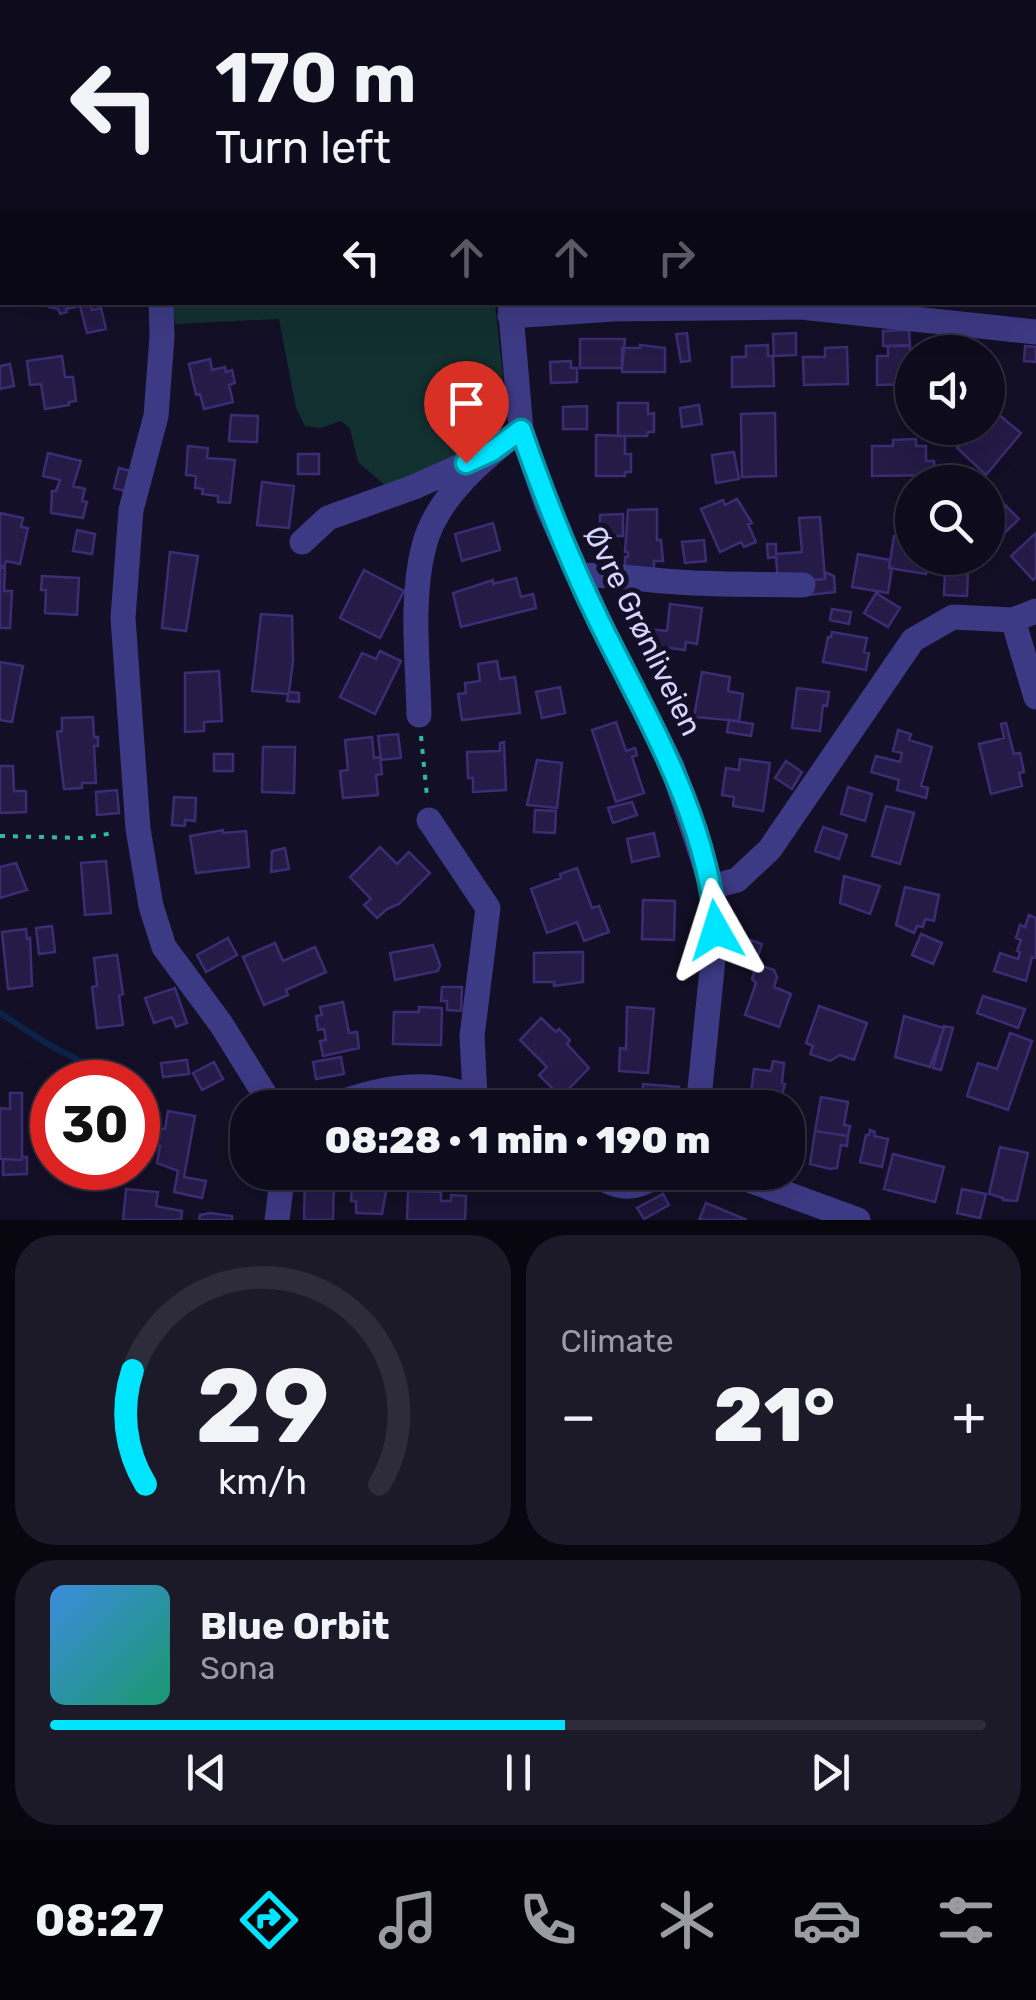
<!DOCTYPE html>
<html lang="en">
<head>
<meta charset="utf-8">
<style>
	:root { --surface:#0e0b1c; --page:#1c1929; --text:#f1f3f6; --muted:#9b9ba3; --line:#2e2b3b; --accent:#00e5ff }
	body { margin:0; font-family:Rubik,sans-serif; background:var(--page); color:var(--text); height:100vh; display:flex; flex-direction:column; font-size:38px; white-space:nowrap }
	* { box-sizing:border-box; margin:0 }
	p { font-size:32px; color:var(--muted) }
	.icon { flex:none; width:55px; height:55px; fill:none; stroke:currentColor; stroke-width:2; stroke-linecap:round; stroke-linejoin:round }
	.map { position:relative; height:1220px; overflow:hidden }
	.details { display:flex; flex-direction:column; gap:15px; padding:15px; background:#08060f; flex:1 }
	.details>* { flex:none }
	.banner { position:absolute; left:0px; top:0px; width:1038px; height:305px; box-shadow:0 10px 40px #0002,0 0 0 2px var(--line); background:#0e0b1c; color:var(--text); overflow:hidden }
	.controls { position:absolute; left:895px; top:335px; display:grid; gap:20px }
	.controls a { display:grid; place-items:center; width:110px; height:110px; border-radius:50%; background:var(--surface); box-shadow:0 10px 40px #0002,0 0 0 2px var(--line); font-size:50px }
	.speed { position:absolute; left:30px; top:1060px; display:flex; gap:20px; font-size:50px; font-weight:700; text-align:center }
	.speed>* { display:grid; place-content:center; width:130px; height:130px; border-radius:50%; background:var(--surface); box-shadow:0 10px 40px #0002,0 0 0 2px var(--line); line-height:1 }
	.speed .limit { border:15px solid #d22; background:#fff; color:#111 }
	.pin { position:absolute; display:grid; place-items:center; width:85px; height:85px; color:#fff; margin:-102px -42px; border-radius:50% 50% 50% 0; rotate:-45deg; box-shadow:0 0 10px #0007 }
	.pin .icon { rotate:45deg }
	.me { position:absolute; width:110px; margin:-55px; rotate:354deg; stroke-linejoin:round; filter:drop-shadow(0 0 8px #0008) }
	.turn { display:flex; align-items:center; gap:35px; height:210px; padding:0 50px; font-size:45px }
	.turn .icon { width:130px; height:130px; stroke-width:2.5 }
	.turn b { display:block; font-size:70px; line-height:85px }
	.lanes { display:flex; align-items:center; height:95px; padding:0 50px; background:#0003; justify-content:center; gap:50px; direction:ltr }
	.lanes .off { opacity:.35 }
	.big { font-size:75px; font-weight:800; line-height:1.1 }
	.details .card { flex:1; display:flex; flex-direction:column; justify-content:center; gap:15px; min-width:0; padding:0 35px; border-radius:40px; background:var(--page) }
	.details .dial { align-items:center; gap:0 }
	.dial svg { height:260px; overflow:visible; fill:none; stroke:var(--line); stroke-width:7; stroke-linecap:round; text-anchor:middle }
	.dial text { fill:var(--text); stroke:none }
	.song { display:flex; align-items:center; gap:30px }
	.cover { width:120px; height:120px; border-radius:15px; background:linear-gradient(135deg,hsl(210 70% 55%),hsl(160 70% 35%)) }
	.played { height:10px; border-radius:5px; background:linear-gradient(90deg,var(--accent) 55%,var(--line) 55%) }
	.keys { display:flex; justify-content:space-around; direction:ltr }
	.heat { display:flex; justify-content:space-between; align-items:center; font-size:55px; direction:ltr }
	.details .tiles { flex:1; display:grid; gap:15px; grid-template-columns:1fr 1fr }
	.card:last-child { grid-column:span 2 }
	.trip { position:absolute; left:230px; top:1090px; width:575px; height:100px; border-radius:40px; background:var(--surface); box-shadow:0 10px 40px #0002,0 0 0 2px var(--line); font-weight:800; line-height:100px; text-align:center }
	.dock { display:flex; height:160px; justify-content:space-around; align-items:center; background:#06040b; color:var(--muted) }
	.dock .icon { width:70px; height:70px }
	.dock .active { color:var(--accent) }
	.dock b { font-size:45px; color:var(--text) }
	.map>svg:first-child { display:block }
	.green { fill:#12302f }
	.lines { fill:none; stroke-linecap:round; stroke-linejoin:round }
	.stream { stroke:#0c2248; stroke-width:6 }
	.building { fill:#241b47; stroke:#3b2d73; stroke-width:2.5 }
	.path { stroke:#2fb8b0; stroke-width:4; stroke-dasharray:5 8; stroke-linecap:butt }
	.minor { stroke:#3d3a85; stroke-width:25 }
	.route-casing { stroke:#0095a6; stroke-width:25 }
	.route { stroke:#00e5ff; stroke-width:18 }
	.labels { text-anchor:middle; stroke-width:10; stroke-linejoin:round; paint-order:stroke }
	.street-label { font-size:30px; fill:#d9d4ff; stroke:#130f26 }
</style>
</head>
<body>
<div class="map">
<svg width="1036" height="1220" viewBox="0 0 1036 1220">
	<rect width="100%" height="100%" fill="#130f26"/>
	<path class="green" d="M172,303H495L507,416L488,444L386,486L358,462L350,429L341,421L320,428L305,426L296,408L279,319L175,324Z"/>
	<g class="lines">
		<path class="stream" d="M0,1013L46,1043L120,1082
			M138,1092L148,1097"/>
	</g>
	<path class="building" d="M48,302H90L92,310L101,308L106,329L87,333L80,306L66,309L67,312L60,314L58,309L49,307Z
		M909,330L910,345L883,346V331Z
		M687,333L690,361L681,362L676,334Z
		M796,333V355L774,356L773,334Z
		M580,339H625L622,368H580Z
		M640,345L665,348V372H622V348H640Z
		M768,345V356H773L774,386L732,387V357H746V346Z
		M888,346H910L912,384L877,385V356H888Z
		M1025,346L1036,347V362L1024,361Z
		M847,347L848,384L804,385L803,357H825V348Z
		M62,356L65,377H73L76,401L69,402V405L45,409L41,384L30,385L27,361Z
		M210,359L212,370L225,367L226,372L232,370L235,383L229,385L233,402L204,409L200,394L196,395L189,364Z
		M571,361V368H577V382L551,383L550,362Z
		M10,364L14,386L0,389V366Z
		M618,403H648V414L654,413V432H648L647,436H618Z
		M699,405L702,424L682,427L680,408Z
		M587,406V429H563V407Z
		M775,413L776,476L742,477L741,414Z
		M998,414L1021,433L986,475L957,448L972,430L980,436Z
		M231,415L258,416L257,442L229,441Z
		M596,435L625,436V454H631V472H625V476H596Z
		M916,439V446H926V461H934L935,475L872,476V446H893V440Z
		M188,446L208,448L207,458L235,460L230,503L218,502V496L202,494L203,489L195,488L196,476L186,475Z
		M734,452L739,479L716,483L712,455Z
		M48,453L81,461L73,486L85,489L82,501L87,502L83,518L51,513L52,491H56L60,480L43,476Z
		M298,454H319V474H298Z
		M119,468L131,471L125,491L114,488Z
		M262,482L294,486L289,528L257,525Z
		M996,496L1019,519L988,549V504Z
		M737,499L752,523L748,524L756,542L744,547L741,542L720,552L701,509L723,500L725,505Z
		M657,509V540H661L663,561H654V571H625V557H628V552H625L628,510Z
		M0,513L23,518L21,527L28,528L20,564L6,561L4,567L0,566Z
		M623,514V536H600V515Z
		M820,517L825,579L778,583L776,557L768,558L767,544H776V554L802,552L799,518Z
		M493,523L500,550L462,561L455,534Z
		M77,530L95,534L92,554L73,551Z
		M1036,533V577L1033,580L1011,556Z
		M894,536L909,538L908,542L912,543V558H929L926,574L889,568Z
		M704,540L706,561L685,563L682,542Z
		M170,552L198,556L186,631L162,628Z
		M858,554L890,560L889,568H892L888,593L852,587Z
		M929,558H941L938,573L927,571Z
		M0,567L5,568L4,591H12L10,628H0Z
		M364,570L404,591L380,638L340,618Z
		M945,570L968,571L967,596L944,595Z
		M825,572L834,576L835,592L808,595L807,580L825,579Z
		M42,576L79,578L77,615L45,613L46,590H41Z
		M516,578L521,597L533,594L536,608L461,627L453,593L493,580V584Z
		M876,593L900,608L888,627L864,613Z
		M670,604L702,608L697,644L686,642L685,650L647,645L649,629L667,631Z
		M832,609L851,612L849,624L830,620Z
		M261,614L292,616L293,661L289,692L299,693V702L287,701L288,694L252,691Z
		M832,632L867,638L864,652L869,653L866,670L823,662L828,637H831Z
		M380,651L401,661L375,714L340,697L362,653L376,659Z
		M497,661L500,679L515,677L520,713L462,720L458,694L466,693L465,683L480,681L478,664Z
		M0,662L23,666L12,722L0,720Z
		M219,671L222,721L204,722V731L185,732V673Z
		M702,672L730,677L728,691L743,694L739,721L694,717Z
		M560,687L565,713L542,718L536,692Z
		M797,688L829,692L827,706L823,705L820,731L792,728Z
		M93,717L94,737H98V746H94L96,783H82V788L64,789L57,732L62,731V718Z
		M729,720L753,724L751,736L727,732Z
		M616,722L626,751L635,748L637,755L632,757L644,793L616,802L592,730Z
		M1006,723L1014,754L1020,753L1024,772L1019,773L1022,786L991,794L979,744L1004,738L1001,724Z
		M898,730L911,734L909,740L932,747L921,786L928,788L926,798L897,790L899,780L871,772L876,756L900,762L902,753L893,751Z
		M398,734L401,758L381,760L378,736Z
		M372,737L374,758L380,757L382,774L376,775L378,795L343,798L340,771L348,770L345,740Z
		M504,742L506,790L473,792V778H468L467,752L500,751V743Z
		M263,747H295L294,793L262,792Z
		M214,754H233V771H214Z
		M740,759L770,763L763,811L733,806L734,797L722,795L726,768L739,770Z
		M537,760L562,763L557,808L527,805Z
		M786,761L802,772L792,789L775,778Z
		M0,766H13L14,791H26V812L0,813Z
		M848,787L872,794L865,821L841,814Z
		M117,790L119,813L97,815L96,792Z
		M174,797L196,798L195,821L185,820V826L172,825Z
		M632,802L637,815L613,823L608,808Z
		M886,806L914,813L900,864L872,856Z
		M535,810L556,811L555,833L534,832Z
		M823,827L847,835L839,859L815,851Z
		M223,830V833L246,831L249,867L196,873L190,836Z
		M654,833L659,856L632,862L627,839Z
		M380,847L397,864L409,852L430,873L399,904L387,909L377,918L364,905L371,899L350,877Z
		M285,848L289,869L271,872L272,851Z
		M106,861L111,913L85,915L81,863Z
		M16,863L27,890L0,898V867Z
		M577,868L592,908L599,906L609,932L584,941L577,922L547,933L531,889L561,878L560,874Z
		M844,876L880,886L870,914L840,903Z
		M905,887L939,895L934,921L925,919L923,927L917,926L914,933L896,925Z
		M643,900L675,901L674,940L642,939Z
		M1029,915L1036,918V958L1032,957L1026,981L994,971L1000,953L1018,959L1020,952L1017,951L1021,940L1016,938L1020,925L1025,927Z
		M52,926L55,952L39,954L36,928Z
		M26,929L27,939L30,938L32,986L8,989L2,932Z
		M921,934L942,943L933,964L912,955Z
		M742,937L762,944L754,969L734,962Z
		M228,938L237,955L206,972L197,955Z
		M275,943L283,961L315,947L326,972L286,990L288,995L264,1005L243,957Z
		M433,945L440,965L438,971L395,980L390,953Z
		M583,952V982L554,986V982H534V953Z
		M117,955L123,994L119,995L123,1025L97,1028L92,987L97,986L94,958Z
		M757,964L774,970L777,977L774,987L791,994L779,1027L745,1015L756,983L752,979Z
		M442,987H462L461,1011L447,1010V1001H441Z
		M175,988L187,1023L176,1027L172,1017L154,1023L145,998Z
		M983,996L1025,1009L1018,1028L977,1013Z
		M343,1002L349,1033L357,1032L359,1048L323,1056L320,1041L326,1040L324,1029L318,1030L316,1016L322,1015L320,1007Z
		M819,1006L867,1023L854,1060L840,1055L830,1061L810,1054L813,1046L806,1043Z
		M419,1007L442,1008L441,1045L393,1044L394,1012H419Z
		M627,1007L654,1009L648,1073L619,1071L620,1048L626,1049Z
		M904,1016L944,1028L930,1067L895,1057Z
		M541,1018L556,1032L559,1029L570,1040L567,1044L589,1068L561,1097L539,1075L547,1067L520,1040Z
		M944,1026L953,1028L941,1070L933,1068Z
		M1010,1033L1032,1041L1008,1110L967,1096L978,1063L997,1069Z
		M341,1057L344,1074L316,1079L313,1062Z
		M187,1060L189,1074L163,1077L161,1063Z
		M773,1061L784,1063L782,1083L785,1084L779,1105L750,1101L754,1069L771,1071Z
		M214,1062L223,1079L202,1090L193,1073Z
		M643,1084L679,1087L677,1108H641Z
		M599,1091V1108H576L575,1092Z
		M10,1093H22V1160L0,1159V1108L10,1109Z
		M821,1097L848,1102L844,1125L850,1126L848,1136L815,1131Z
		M168,1111L195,1116L184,1177L206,1181L202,1198L174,1192L178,1171L157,1163L160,1146L153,1145L156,1128L165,1129Z
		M870,1130L875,1132L874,1136L888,1139L882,1167L860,1162L866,1135H869Z
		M815,1131L848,1136L847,1146L841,1145L837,1168L830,1169L810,1164Z
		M1000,1147L1028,1153L1017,1201L1003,1200V1198L989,1194Z
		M788,1150L801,1154L796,1172L788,1170Z
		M893,1154L944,1167L935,1202L884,1189Z
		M22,1157H27V1174L3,1175V1159L22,1160Z
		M305,1176H334L333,1220H304Z
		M352,1177H372L371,1184L387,1186L382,1214L356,1213V1201H351Z
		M126,1189L158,1192L156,1206L182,1211L181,1220H123Z
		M962,1189L986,1194L980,1218L957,1213Z
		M408,1191L441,1192V1201H451V1195L466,1196L465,1220H407Z
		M663,1194L669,1205L644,1219L637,1208Z
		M706,1203L747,1220H699Z
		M210,1213L232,1216V1220H199L200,1215Z"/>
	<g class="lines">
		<path class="path" d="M421,736L427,796
			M0,836L82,838L114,833"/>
		<path class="minor" d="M90,0L91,2
			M277,0L282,2
			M955,0L958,2
			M353,2V0
			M595,2L597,0
			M1035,63L1036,64
			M161,302L162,337L156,416L131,510L123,618L138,829L151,906L164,947L221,1024L267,1098L281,1108
			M510,302L521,430L548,508L600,623L672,766L712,887L716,930L698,1108
			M510,316L614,309L801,307L1036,332
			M302,542L328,518L414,487L481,457
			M578,575C612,574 644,580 678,582C720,585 761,584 803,585
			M1013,620L1036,697
			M419,715C418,660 410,600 424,546C436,498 483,458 521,430
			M429,820L488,908L472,1036L475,1096
			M712,887L737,880L770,849L913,640L953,617L1013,620L1036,611
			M325,1108C382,1086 440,1074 495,1108
			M589,1172C626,1192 630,1190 667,1172
			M727,1172L858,1220
			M277,1220L283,1172"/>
	</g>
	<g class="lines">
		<defs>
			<path id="route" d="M466,463L492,451L521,430C544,496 569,560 600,623C648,720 708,819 716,930"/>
		</defs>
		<use href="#route" class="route-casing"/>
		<use href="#route" class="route"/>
	</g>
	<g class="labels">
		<g class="street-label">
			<text transform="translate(643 631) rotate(64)" y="10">Øvre Grønliveien</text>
		</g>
	</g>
</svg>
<div class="controls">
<a><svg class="icon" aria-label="sound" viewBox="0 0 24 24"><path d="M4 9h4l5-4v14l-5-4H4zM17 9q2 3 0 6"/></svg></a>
<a><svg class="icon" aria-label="search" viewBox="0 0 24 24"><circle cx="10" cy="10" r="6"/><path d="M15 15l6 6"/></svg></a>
</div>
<div class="speed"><div class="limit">30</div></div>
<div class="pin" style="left:466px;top:463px;background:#d93025"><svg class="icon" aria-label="arrive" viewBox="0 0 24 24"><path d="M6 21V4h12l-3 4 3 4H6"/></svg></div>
<svg class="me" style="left:716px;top:930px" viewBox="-20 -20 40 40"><path d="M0-17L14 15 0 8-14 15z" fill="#00e5ff" stroke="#fff" stroke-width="4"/></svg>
<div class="trip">08:28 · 1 min · 190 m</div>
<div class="banner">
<div class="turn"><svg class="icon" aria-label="left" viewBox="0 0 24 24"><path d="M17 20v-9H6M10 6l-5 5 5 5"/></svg><div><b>170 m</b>Turn left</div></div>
<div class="lanes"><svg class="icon" aria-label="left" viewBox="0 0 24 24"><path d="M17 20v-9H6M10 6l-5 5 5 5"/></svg><svg class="icon off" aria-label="ahead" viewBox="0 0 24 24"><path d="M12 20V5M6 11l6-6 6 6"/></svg><svg class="icon off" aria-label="ahead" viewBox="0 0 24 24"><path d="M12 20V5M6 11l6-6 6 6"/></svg><svg class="icon off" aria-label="right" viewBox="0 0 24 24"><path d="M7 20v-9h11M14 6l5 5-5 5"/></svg></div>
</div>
</div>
<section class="details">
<div class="tiles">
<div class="card dial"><svg viewBox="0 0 100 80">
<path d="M14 69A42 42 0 1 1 86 69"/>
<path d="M14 69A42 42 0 0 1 10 34" stroke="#00e5ff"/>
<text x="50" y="56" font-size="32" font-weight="700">29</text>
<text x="50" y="72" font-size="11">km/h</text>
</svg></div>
<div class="card"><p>Climate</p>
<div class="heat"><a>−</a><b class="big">21°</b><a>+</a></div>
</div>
<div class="card">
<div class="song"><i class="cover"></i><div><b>Blue Orbit</b><p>Sona</p></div></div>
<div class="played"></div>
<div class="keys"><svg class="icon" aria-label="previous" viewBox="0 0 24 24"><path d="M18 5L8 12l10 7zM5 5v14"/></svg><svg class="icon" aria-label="pause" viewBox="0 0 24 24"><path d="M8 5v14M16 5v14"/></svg><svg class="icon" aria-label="next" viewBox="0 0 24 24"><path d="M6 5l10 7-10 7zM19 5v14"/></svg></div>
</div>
</div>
</section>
<nav class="dock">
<b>08:27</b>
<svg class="icon active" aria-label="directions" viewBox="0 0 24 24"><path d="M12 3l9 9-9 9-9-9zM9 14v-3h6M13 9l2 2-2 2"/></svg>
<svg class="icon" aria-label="music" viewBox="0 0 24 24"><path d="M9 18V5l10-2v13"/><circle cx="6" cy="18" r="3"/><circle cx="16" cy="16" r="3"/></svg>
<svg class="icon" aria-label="phone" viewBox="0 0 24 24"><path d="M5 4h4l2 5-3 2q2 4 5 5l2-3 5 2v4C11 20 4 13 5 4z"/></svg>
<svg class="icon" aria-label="climate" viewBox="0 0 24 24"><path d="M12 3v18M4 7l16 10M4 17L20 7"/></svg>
<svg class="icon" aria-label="car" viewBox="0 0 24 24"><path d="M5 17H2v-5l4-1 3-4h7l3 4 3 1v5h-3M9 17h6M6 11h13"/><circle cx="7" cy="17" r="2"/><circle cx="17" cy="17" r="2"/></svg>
<svg class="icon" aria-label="filters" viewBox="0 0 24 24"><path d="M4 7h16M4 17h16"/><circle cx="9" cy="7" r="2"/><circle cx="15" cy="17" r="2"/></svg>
</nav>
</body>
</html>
